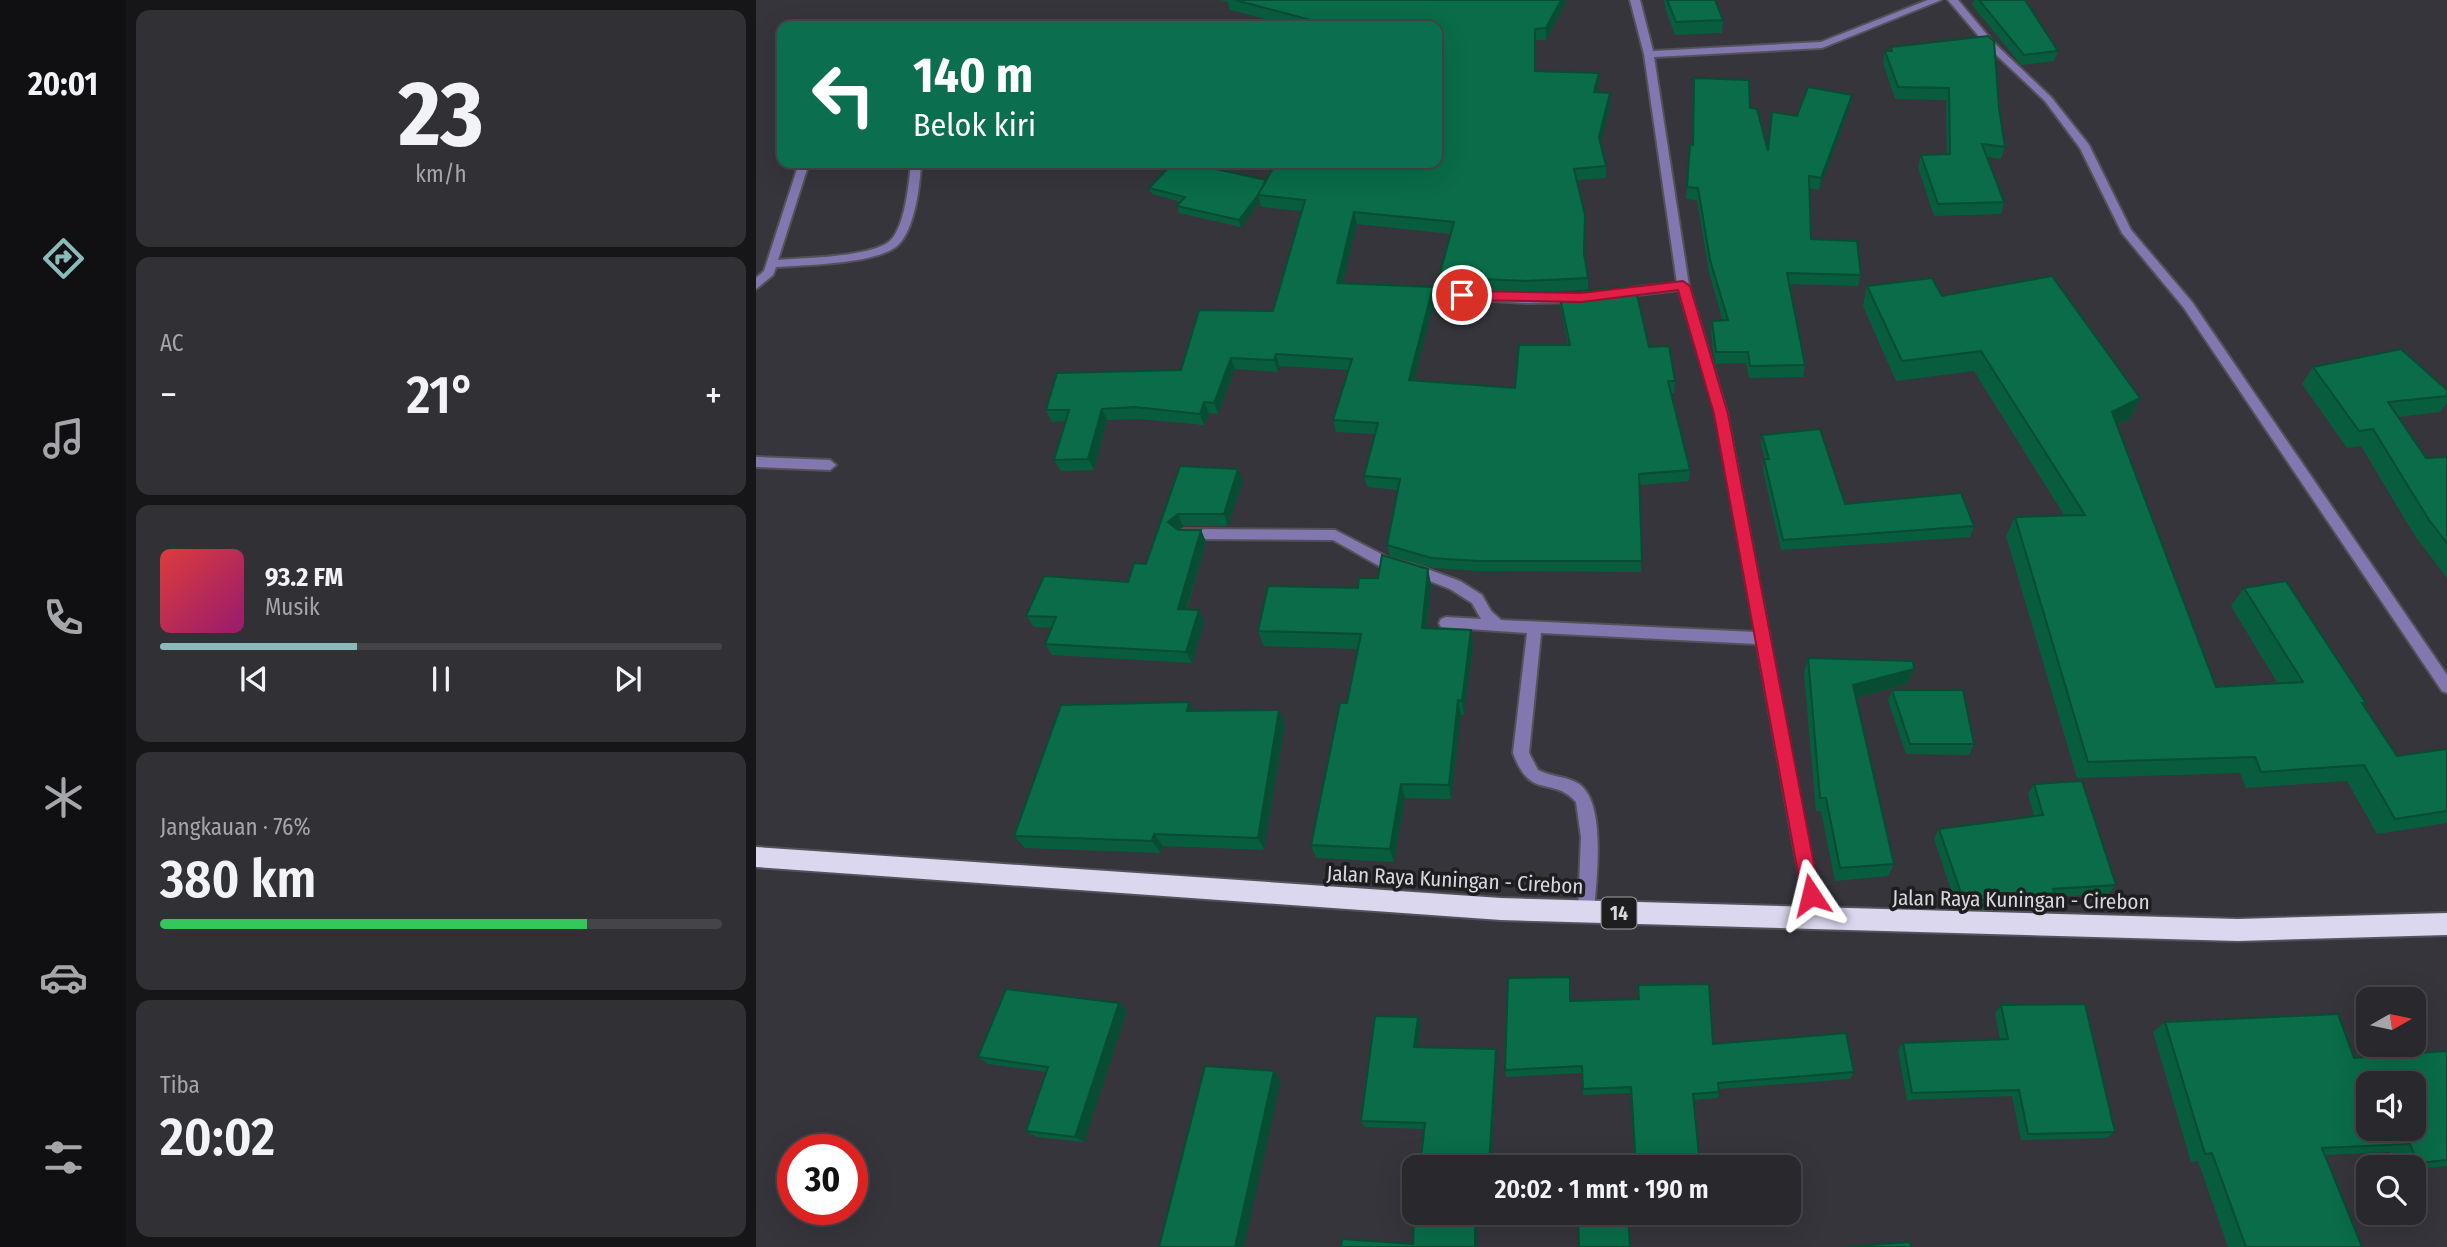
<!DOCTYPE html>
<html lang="id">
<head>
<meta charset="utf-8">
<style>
	:root { --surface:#28282d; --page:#303035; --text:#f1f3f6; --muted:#a5a6aa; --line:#444449; --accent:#8bbbb9 }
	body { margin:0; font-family:"Fira Sans Condensed",sans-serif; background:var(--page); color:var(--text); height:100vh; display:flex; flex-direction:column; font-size:26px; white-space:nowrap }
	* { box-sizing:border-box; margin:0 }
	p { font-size:23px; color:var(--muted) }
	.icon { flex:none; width:38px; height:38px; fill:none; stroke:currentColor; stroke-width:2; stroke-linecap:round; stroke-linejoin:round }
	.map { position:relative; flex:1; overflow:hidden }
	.details { display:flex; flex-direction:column; gap:10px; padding:10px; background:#161619; width:630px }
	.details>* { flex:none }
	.top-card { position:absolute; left:21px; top:21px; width:665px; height:147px; border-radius:14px; box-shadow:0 7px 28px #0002,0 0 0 2px var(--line); background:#0b6e4f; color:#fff; overflow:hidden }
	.needle { width:46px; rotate:81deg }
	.tools { position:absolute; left:1600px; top:987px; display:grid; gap:14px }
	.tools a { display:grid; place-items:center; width:70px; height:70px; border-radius:14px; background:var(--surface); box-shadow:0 7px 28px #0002,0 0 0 2px var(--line); font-size:35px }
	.speed { position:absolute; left:21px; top:1134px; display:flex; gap:14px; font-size:35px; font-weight:700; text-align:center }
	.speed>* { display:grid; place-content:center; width:91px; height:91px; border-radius:50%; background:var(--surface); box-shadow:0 7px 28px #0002,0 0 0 2px var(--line); line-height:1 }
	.speed .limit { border:10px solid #d22; background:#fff; color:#111 }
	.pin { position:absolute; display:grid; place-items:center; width:60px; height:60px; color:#fff; margin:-30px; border:4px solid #fff; border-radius:50%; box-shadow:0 2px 7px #0007 }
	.me { position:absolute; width:77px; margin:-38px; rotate:350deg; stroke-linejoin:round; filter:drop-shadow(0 0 5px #0008) }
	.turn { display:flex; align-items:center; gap:24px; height:147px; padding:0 21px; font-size:32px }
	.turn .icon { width:91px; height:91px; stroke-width:2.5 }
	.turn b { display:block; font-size:49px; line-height:60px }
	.big { font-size:52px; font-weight:600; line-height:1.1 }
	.details .widget { flex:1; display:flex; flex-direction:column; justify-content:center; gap:10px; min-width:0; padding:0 24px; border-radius:14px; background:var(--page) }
	.details .dial { align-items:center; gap:0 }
	.dial b { font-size:91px; line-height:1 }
	.song { display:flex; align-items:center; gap:21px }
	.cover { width:84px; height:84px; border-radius:10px; background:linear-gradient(135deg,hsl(0 70% 55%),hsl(320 70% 35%)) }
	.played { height:7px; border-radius:4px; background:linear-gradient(90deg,var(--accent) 35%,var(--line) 35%) }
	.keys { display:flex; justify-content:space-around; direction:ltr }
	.heat { display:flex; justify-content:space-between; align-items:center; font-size:38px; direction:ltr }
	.charge { height:10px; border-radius:5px; background:linear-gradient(90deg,#34c759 76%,var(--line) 0) }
	.trip { position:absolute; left:646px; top:1155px; width:399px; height:70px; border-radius:14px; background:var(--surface); box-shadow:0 7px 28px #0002,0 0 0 2px var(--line); font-weight:600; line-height:70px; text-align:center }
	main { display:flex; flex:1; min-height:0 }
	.tabs { display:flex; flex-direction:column; width:126px; justify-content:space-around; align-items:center; background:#101012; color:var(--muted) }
	.tabs .icon { width:49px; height:49px }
	.tabs .on { color:var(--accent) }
	.tabs b { font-size:32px; color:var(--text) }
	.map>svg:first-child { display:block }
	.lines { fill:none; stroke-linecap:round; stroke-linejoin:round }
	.minor-casing { stroke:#535259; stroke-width:4 }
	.trunk-casing { stroke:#535259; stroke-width:4 }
	.minor { fill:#8278af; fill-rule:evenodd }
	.trunk { fill:#dad7ee; fill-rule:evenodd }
	.wall { fill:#095d3f }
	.shaded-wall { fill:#074c33 }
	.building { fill:#0a6c49; stroke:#074c33; stroke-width:2; fill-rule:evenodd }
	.route { fill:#e11d48; stroke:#92132f; stroke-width:2 }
	.labels { text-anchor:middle; stroke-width:7; stroke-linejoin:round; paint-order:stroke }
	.shield { fill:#1e1d20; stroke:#a09fa4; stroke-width:2 }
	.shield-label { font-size:19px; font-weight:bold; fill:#d7d7dc }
	.street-label { font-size:21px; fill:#d7d7dc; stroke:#1e1d20 }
</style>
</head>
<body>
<main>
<nav class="tabs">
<b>20:01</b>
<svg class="icon on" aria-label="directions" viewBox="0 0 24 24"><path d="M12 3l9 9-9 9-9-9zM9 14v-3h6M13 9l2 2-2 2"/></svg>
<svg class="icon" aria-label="music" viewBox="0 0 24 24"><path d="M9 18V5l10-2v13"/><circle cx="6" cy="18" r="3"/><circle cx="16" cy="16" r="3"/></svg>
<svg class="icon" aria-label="phone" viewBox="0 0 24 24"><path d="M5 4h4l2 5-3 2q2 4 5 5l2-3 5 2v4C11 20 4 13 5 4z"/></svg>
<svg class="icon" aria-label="climate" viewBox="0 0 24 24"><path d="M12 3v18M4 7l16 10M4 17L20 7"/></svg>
<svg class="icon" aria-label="car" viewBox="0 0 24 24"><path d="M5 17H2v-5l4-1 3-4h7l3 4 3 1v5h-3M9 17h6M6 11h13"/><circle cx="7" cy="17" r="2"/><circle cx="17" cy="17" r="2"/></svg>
<svg class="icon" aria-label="filters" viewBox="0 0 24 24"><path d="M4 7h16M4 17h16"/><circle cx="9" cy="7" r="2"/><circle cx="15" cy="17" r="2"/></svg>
</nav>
<section class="details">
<div class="widget dial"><b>23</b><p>km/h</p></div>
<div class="widget"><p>AC</p>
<div class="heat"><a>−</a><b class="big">21°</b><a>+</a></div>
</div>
<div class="widget">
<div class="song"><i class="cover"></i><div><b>93.2 FM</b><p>Musik</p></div></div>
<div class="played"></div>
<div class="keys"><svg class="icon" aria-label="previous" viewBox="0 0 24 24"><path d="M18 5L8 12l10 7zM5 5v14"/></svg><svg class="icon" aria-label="pause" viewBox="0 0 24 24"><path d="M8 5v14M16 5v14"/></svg><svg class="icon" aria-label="next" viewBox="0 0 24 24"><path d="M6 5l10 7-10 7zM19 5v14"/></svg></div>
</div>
<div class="widget"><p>Jangkauan · 76%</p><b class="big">380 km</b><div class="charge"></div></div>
<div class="widget"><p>Tiba</p><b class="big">20:02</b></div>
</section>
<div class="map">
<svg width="1691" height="1247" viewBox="0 0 1691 1247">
	<rect width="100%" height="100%" fill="#36353c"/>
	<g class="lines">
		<defs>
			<path id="minor" d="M874,0H884L897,51L1065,42L1172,0H1185L1066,48L898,57L933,286L971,413L1067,919L1065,925L1059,927L1053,925L1051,919L1001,644L785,633L773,753L782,770C795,777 811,776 823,784C851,804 840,881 838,912L836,917L830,920L824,917L822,912L825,837L820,802C796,775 775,802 757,753L771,633L685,627L683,623L685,619L690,617L725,619L716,603L694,589L661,576L625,567L577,540L428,539L421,534L428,529L579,530L633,558L663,566L704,581L726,595L735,611L745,620L999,632L959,413L923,290L863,297L857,293L863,289L921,283L888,54Z
				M1192,0H1202L1238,43L1295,97L1333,145L1375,230L1436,302L1691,675V693L1686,691L1428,308L1366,233L1324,148L1289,101L1232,47Z
				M43,163H53L22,260C48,258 115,257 134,241C149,227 153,183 155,163H165C164,185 159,229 142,245C122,264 48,265 20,267L17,275L0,289V278L8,271Z
				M690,291L771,295L822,294L828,298L822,302L771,303L686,298V292Z
				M0,457L74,460L80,465L74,470L0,467Z"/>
			<path id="trunk" d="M0,847L745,898L1482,919L1691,913V935L1482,941L745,920L0,867Z"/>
		</defs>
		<use href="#minor" class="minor-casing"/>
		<use href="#trunk" class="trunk-casing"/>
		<use href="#minor" class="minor"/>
		<use href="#trunk" class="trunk"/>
	</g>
	<path class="wall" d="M464,0H811L790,40H779V71L843,73V85L841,92L854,93V105L844,143L850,166V178L821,180L829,215L828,256L832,278V290L771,292L685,289L683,277L695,234L601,224L586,284L679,299L658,381L759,388L812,345L804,304L803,293L893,347L919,381L918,393H915L934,470L933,481L884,485L885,572L723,571L677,568L634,556L631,545L642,490L611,487L608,476L619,434L580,432L577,420L592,370L523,366L522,372L479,369L462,414L453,413L448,425L384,419L351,420L338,470L305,471L298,460L310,421L296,422L290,410L425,370L517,311L545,211L505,207L504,202L485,227L423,213L421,206L425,202L396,194L393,188L510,180L681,163V26H536L474,10L472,2Z
		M908,0H959L967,20L966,33L919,35L910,11Z
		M1218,0H1269L1302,51L1298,61L1265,65L1216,5Z
		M1135,47L1243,108L1249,147L1245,159L1231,157L1248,202L1245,214L1178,216L1162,167L1165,155L1191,154L1190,100L1139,99L1127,63L1129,51H1134Z
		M938,78L994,108L1012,150L1041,116L1096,95L1094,106L1063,190L1053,188L1055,239L1105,275L1102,286L1034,284L1049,365L1047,377L993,378L990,363L959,364L955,332L956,321H967L953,272L941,200L930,199L934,145H936Z
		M1111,286L1186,296L1384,398L1374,418L1361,425L1460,687L1522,684L1475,606L1488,588L1610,703L1608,705L1641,756L1691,749V823L1621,834L1591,781L1490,788L1484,773L1321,778L1250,536L1259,517L1308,515L1218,371L1140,381L1107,306Z
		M1557,367L1691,390V403L1684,412L1642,417L1670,458L1691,457V578L1659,536L1605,446L1591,448L1546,384Z
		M1006,435L1089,504L1218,526L1214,537L1025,550L1007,470L1009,459L1005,445Z
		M424,466L487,481L472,526H427L423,530H445L450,542L431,610H443L448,622L436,663L296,655L289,644L295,628L278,627L270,616L372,582L390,564Z
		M675,584L671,628L715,630L717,645L708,715H705L695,799L649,798L638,862L560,858L555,845L591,703L602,649L508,646L502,631L602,588Z
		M1052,658L1158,669L1152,683L1100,698L1138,864L1132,876L1079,881L1065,811H1060L1048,673Z
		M1136,690L1218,744L1213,755L1150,754L1132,700Z
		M438,711L529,724L508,850L407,846L405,853L269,848L258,836Z
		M1278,784L1360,885L1352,894L1295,897L1292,902L1242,910L1201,908L1178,839L1183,829L1278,816L1272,794Z
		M882,985L957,1044L1098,1072L1094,1079L963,1089L962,1098L938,1100L944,1167H879L875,1093L827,1095L826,1073L750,1077L749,1070L815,1001L882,999Z
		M363,1003L371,1011L328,1142L280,1137L270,1131L290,1072L232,1064L222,1057Z
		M1245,1005L1359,1132L1350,1138L1265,1140L1256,1096L1151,1100L1142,1050L1147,1043L1244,1039L1239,1013Z
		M1409,1022L1598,1058L1691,1051V1166L1657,1169V1167H1641L1634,1152L1569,1155L1606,1247H1472L1442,1161L1435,1162L1397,1032Z
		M665,1024L662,1047L741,1056L735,1167H664L668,1129L609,1127L605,1121Z"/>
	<path class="shaded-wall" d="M805,0H811L790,40V28Z
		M843,73V85L838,103V92Z
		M854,93V105L843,149V137Z
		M1096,95L1094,106L1063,190L1065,178Z
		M502,195L504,202L485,227L483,220Z
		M598,212L601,224L584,295L581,283Z
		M677,287L679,299L655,392L653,380Z
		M520,354L523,366L522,372L518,360Z
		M475,358L479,369L462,414L458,403Z
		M1384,398L1374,418L1346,432L1356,412Z
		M448,402L453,413L448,425L444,414Z
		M346,409L351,420L338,470L332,459Z
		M482,469L487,481L472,526L468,514Z
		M422,514L427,526L417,534L412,522Z
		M445,530L450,542L427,621L422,609Z
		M672,569L675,584L669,643L666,628Z
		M443,610L448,622L436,663L430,652Z
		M715,630L717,645L708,715L706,701Z
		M1158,669L1152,683L1092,700L1097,685Z
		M702,700L705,715L695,799L693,785Z
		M433,702L441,715L431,711Z
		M523,710L529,724L508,850L502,838Z
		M645,784L649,798L638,862L634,849Z
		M398,834L407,846L405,853L396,841Z
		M363,1003L371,1011L328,1142L319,1137Z
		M662,1017L665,1024L661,1054L658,1047Z
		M740,1049L741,1056L735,1167H734L733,1165Z
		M518,1071L525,1080L488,1247H479Z
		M719,1213H721V1247H719Z"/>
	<path class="building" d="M479,0H805L790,28L779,29V71L843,73L838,92L854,93L843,137L850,166L818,169L829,215L828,253L832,278L770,281L683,277L698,222L598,212L581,283L677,287L653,380L759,388L763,345H814L803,293L879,286L893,347L913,346L919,381H912L934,470L883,474L886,561H722L675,558L631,545L644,479L608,476L622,423L577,420L596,359L520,354L518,360L475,358L458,403L448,402L444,414L379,407L346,409L332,459L298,460L313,410H290L301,373L425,370L443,310L517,311L549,200L502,195L520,163H681V26H578Z
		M911,0H959L967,20L920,22Z
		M1223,0H1269L1302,51L1268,55Z
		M1232,36L1238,41L1243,108L1249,147L1226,144L1248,202L1182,204L1165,155L1194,154L1193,88L1142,87L1129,51H1136L1135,47Z
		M938,78L993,80L994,108L1001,109L1012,151L1016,112L1041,116L1052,87L1096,95L1065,178L1053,176L1055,239L1101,241L1105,275L1031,273L1049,365L994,366L992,352H960L956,321L972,320L954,260L942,188L931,187L934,145H937Z
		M417,163H432L510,180L502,195L483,220L421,206L429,197L393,188Z
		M1296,276L1384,398L1356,412L1460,687L1547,682L1488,588L1530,581L1610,703H1606L1641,756L1691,749V811L1639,819L1608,765L1505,772L1499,757L1332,762L1259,517L1329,515L1225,351L1146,361L1111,286L1176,278L1186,296Z
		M1645,349L1691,390V396L1632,402L1670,458L1691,457V543L1673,520L1617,429L1603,431L1557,367Z
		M1064,429L1089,504L1205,493L1218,526L1027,540L1008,459H1013L1006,435Z
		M424,466L482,469L468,514H422L412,522L422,530H445L422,609L443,610L430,652L289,644L300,617L270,616L288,576L372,582L378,563L390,564Z
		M626,555L672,569L666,628L715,630L706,701L702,700L693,785L645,784L634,849L555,845L584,703H591L605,634L502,631L512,586L602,588L603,578H622Z
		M1052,658L1157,661L1158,669L1097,685L1138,864L1084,868L1070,798H1064Z
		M1136,690H1207L1218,744H1154Z
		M433,702L431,711L523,710L502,838L398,834L396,841L258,836L305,705Z
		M1326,781L1360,885L1297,889L1299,893L1248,901L1207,899L1183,829L1287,815L1278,784Z
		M814,977V1001L883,999L882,985L953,984L957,1044L1090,1033L1098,1072L962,1083L963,1092L937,1094L944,1167H880L875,1087L827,1089L826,1066L749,1070L752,978Z
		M250,989L363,1003L319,1137L270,1131L292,1067L222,1057Z
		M1329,1004L1359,1132L1272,1134L1263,1090L1156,1093L1147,1043L1252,1039L1245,1005Z
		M1582,1014L1598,1058L1691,1051V1160L1662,1163L1654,1144L1566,1148L1606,1247H1490L1456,1153L1449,1154L1409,1022ZM1612,1083H1657V1129H1612Z
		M619,1016L662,1017L658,1047L740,1049L733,1165L719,1164V1167H664L669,1123L605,1121Z
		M449,1066L518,1071L479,1247H403Z
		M658,1213H719V1247H585L586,1239L657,1244Z
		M822,1213H872L874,1247H823Z
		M1154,1242L1155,1247H1088Z"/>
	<path class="route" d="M927,281L934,286L972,414L1064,895L1061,901L1055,904L1048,901L1046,895L958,414L922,290L825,302L706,300L700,295L706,291L825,293Z"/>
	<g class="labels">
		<rect class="shield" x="845.5" y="897.5" width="35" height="31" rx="5"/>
		<g class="shield-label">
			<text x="863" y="920">14</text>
		</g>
		<g class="street-label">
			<text transform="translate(699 880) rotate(3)" y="7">Jalan Raya Kuningan - Cirebon</text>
			<text transform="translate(1265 900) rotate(1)" y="7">Jalan Raya Kuningan - Cirebon</text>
		</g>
	</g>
</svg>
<div class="tools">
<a><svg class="needle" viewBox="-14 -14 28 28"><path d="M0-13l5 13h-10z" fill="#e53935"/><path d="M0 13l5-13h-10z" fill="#a5a6aa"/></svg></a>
<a><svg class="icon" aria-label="sound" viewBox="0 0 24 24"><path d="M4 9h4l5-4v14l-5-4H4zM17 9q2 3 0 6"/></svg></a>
<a><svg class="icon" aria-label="search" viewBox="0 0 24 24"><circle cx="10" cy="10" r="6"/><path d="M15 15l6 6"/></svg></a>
</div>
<div class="speed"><div class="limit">30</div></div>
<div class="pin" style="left:706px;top:295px;background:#d93025"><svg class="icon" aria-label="arrive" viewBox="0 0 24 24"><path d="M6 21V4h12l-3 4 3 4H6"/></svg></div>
<svg class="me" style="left:1055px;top:895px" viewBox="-20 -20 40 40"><path d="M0-17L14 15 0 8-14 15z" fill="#e11d48" stroke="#fff" stroke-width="4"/></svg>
<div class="trip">20:02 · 1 mnt · 190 m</div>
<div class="top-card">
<div class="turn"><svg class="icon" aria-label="left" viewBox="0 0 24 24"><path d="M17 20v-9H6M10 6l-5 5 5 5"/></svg><div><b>140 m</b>Belok kiri</div></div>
</div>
</div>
</main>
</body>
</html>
